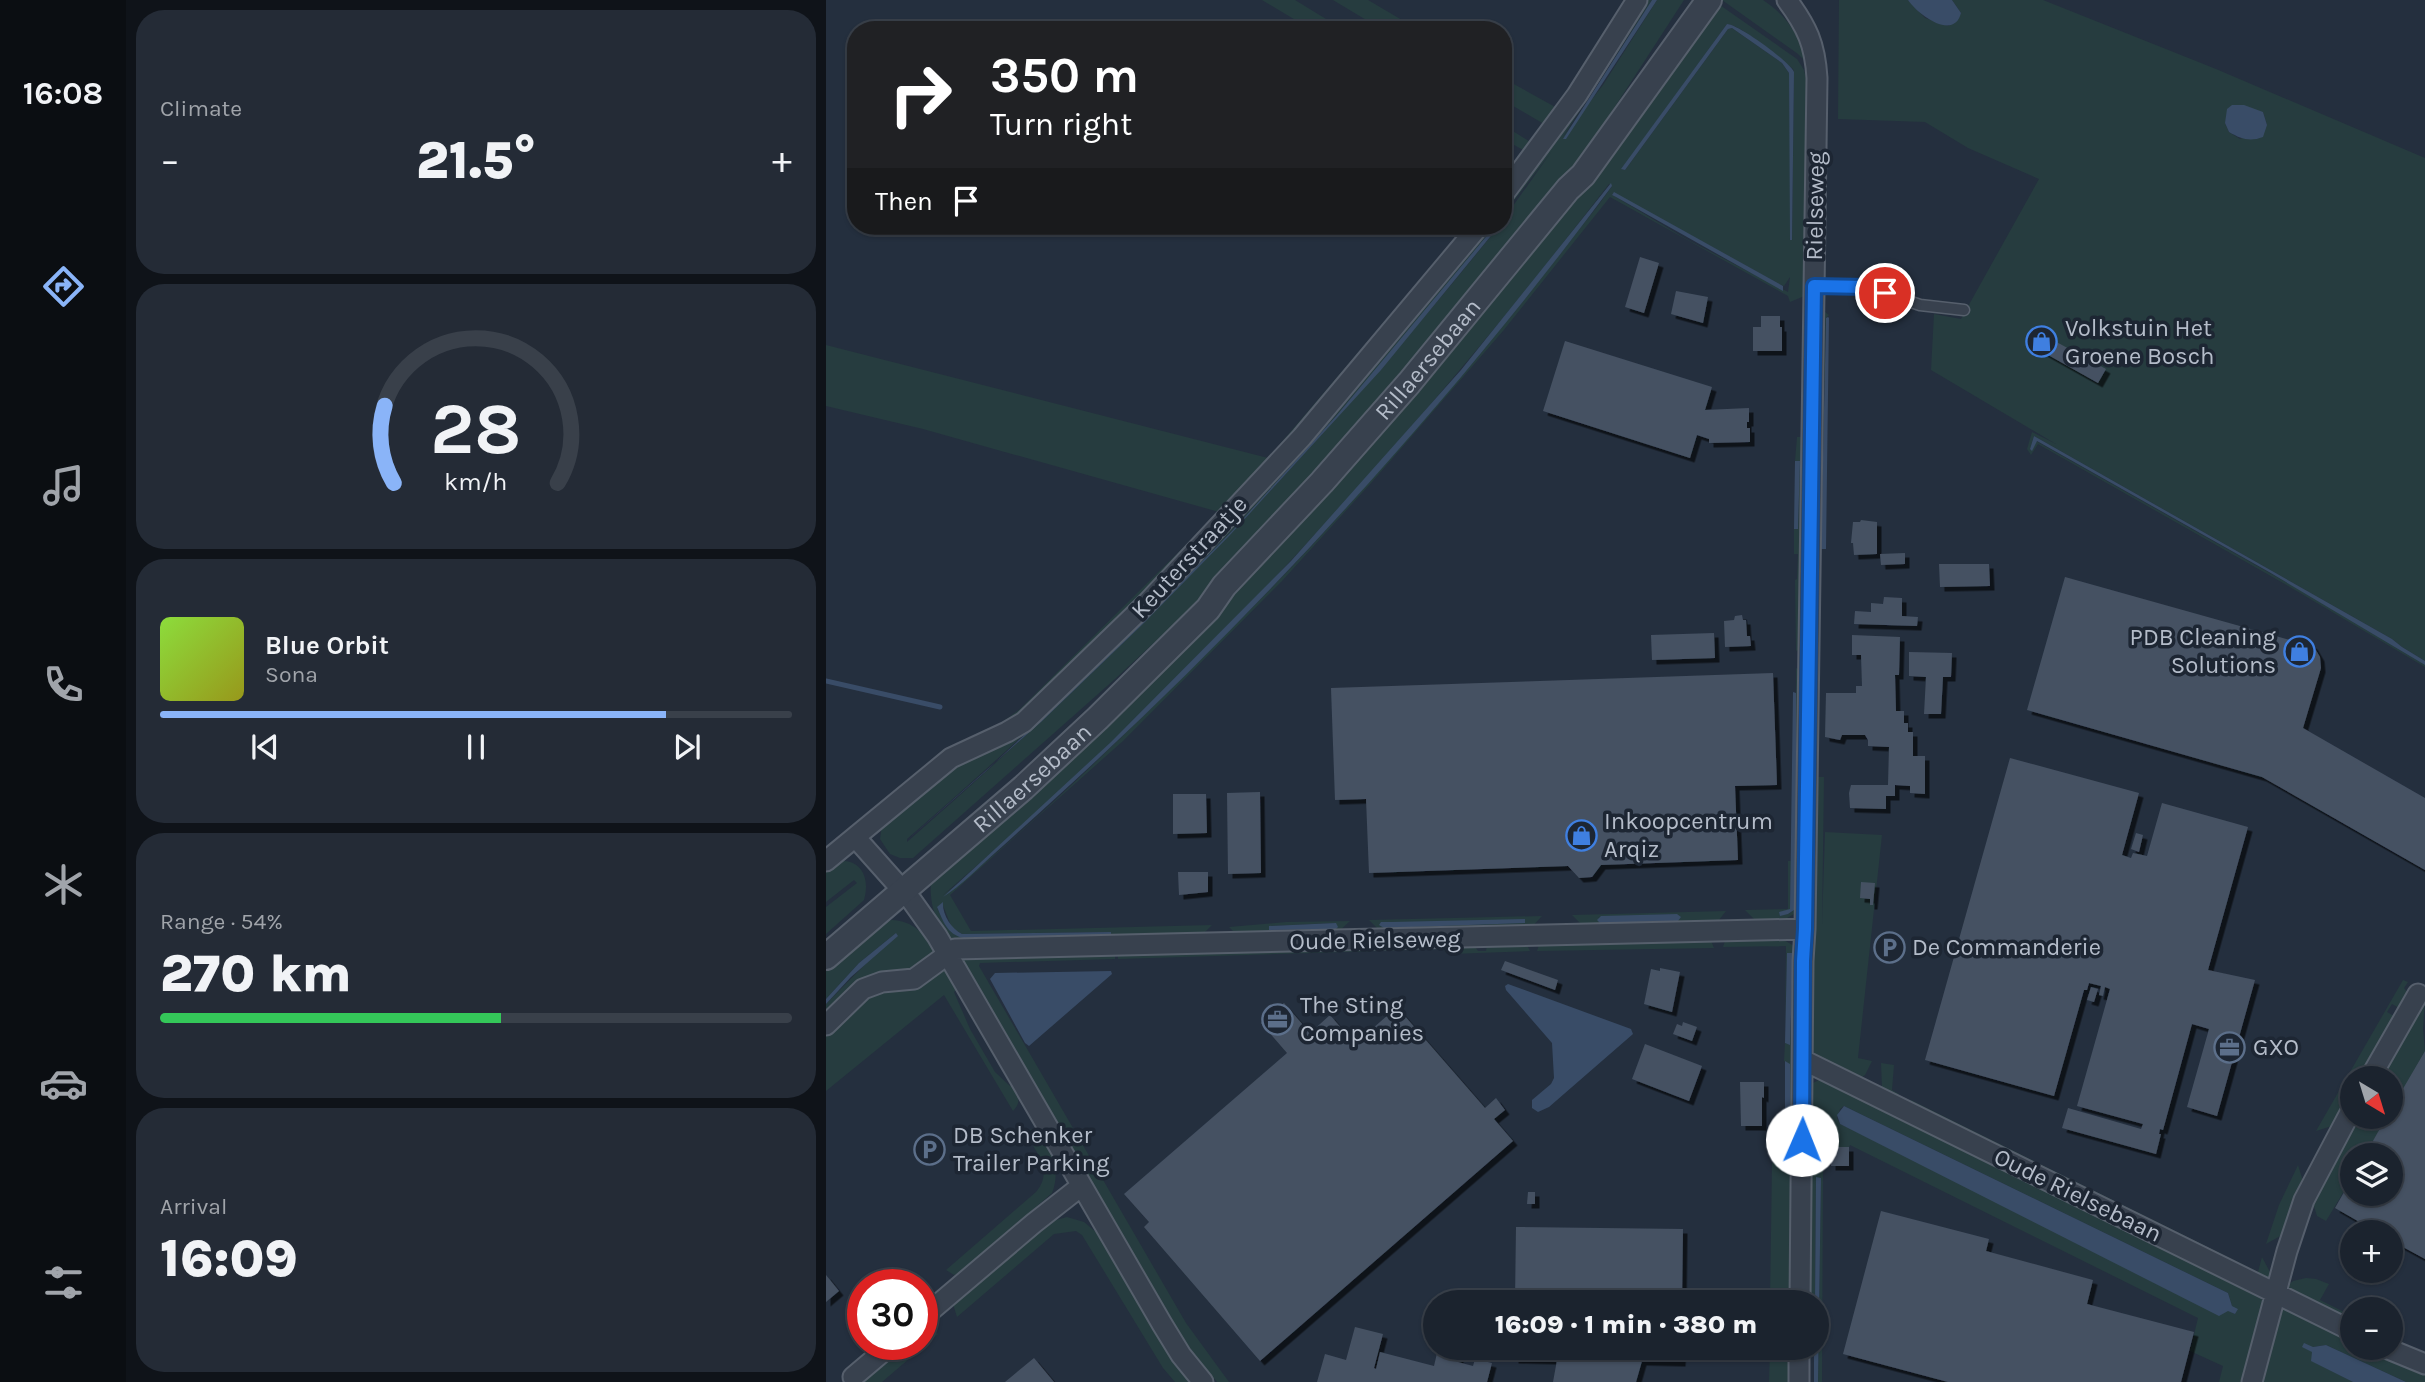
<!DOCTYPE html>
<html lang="en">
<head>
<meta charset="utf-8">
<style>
	:root { --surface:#1b232e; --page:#242b36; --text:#f1f3f6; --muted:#a0a4aa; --line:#39404a; --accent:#8ab4f8 }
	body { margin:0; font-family:Karla,sans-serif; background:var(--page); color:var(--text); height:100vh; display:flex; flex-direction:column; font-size:26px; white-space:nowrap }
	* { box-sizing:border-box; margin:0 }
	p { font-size:23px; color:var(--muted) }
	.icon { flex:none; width:38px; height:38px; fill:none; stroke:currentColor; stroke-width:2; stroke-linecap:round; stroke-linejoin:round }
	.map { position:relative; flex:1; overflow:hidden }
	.sheet { display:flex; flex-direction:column; gap:10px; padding:10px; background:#0f1319; width:700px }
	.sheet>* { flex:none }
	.guide { position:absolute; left:21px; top:21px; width:665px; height:214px; border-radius:28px; box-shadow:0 2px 5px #0004,0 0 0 2px var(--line); background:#202124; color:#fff; overflow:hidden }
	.needle { width:46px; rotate:142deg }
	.controls { position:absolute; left:1514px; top:1066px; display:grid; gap:14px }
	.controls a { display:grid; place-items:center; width:63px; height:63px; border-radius:50%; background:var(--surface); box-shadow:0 2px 5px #0004,0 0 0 2px var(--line); font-size:35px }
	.speed { position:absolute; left:21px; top:1269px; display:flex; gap:14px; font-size:35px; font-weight:700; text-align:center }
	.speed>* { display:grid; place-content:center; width:91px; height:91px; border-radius:50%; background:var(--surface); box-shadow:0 2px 5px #0004,0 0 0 2px var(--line); line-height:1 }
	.speed .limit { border:10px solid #d22; background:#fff; color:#111 }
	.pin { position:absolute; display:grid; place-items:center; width:60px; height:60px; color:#fff; margin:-30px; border:4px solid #fff; border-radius:50%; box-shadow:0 2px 7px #0007 }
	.me { position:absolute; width:77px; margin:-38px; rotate:1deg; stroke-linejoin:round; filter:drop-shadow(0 0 5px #0008) }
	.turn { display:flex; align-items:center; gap:24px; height:147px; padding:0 28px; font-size:32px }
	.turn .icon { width:91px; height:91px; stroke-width:2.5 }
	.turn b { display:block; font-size:49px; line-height:60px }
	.then { display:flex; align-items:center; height:66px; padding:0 28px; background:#0003; gap:14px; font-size:26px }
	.big { font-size:52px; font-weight:800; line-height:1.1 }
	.sheet .card { flex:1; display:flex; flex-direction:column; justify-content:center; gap:10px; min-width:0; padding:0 24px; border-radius:28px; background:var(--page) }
	.sheet .dial { align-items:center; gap:0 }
	.dial svg { height:182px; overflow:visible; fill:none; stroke:var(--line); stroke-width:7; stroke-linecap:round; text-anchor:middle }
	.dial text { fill:var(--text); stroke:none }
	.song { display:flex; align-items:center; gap:21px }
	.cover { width:84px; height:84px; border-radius:10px; background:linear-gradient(135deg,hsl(90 70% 55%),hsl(60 70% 35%)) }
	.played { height:7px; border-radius:4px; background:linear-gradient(90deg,var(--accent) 80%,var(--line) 80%) }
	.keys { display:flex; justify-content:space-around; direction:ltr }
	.heat { display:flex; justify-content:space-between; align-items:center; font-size:38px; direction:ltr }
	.charge { height:10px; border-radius:5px; background:linear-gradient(90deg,#34c759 54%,var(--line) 0) }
	.trip { position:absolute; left:597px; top:1290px; width:406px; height:70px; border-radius:35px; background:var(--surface); box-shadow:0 2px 5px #0004,0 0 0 2px var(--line); font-weight:800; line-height:70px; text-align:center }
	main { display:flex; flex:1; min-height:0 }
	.dock { display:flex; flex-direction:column; width:126px; justify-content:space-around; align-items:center; background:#0b0e12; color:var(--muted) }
	.dock .icon { width:49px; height:49px }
	.dock .selected { color:var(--accent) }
	.dock b { font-size:32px; color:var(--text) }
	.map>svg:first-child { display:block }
	.green { fill:#263c3f; fill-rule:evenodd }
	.water { fill:#394c67 }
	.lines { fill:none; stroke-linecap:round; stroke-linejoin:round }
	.stream { stroke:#394c67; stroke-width:5 }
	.building { fill:#455162; filter:url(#shadow) }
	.service-casing { stroke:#565f6c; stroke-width:13 }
	.minor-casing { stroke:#565f6c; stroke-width:23 }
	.tertiary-casing { stroke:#565f6c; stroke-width:28 }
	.service { stroke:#38414e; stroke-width:10 }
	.minor { stroke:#38414e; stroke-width:19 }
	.tertiary { stroke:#38414e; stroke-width:24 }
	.route-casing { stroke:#114b97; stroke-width:18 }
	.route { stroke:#1a73e8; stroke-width:12 }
	.labels { text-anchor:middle; stroke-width:7; stroke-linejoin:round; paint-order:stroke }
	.street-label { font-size:24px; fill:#b4bcc9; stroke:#1d2633 }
	.poi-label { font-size:24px; fill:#b4bcc9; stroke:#1d2633; text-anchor:start }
</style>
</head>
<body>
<main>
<nav class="dock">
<b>16:08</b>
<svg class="icon selected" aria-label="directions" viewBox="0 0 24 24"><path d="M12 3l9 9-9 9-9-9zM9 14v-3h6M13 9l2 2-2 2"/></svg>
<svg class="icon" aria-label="music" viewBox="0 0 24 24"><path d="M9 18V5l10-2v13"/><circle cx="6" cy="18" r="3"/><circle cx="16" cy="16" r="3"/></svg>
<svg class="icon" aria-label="phone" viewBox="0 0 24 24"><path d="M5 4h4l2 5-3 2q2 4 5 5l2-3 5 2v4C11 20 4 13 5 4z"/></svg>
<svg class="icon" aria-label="climate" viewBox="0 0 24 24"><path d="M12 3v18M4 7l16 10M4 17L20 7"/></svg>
<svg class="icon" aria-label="car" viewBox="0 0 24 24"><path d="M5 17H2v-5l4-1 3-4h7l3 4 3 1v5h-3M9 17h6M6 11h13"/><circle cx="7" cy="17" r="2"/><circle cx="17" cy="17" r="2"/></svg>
<svg class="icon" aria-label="filters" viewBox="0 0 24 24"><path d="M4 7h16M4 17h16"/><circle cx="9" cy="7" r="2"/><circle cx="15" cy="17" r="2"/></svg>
</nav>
<section class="sheet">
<div class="card"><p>Climate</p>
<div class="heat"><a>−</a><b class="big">21.5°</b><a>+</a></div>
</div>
<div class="card dial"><svg viewBox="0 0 100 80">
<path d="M14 69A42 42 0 1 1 86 69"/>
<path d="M14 69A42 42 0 0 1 10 35" stroke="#8ab4f8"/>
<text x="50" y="56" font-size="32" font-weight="700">28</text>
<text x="50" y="72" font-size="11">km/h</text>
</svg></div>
<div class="card">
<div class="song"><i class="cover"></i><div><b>Blue Orbit</b><p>Sona</p></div></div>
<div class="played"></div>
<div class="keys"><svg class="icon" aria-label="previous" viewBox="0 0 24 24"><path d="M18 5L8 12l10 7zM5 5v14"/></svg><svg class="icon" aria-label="pause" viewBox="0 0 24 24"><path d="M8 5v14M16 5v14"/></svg><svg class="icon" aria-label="next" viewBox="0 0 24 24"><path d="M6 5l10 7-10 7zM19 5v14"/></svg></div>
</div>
<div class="card"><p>Range · 54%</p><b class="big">270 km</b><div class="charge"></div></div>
<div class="card"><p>Arrival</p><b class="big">16:09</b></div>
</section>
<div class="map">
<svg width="1599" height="1382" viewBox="0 0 1599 1382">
	<defs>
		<filter id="shadow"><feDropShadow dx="4.5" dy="4.5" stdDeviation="0" flood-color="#0009"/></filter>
	</defs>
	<rect width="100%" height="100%" fill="#242f3e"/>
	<path class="green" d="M436,0H469L518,30H486Z
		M507,0H542L593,30H557Z
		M816,0H826L736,138L777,85L831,0H858L781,119L741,175L590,362L379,593L347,625L289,679L87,858H74L64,854L54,839L56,825L111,775L192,732L657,226H669C584,330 499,433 407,530C303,638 194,741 81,839V842C297,654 494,449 673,226H677V220L726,151L677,215V201Z
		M896,0H937C960,15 973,35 982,61H979L972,54Z
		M1013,0H1082L1099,18L1122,26L1135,13L1126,0H1217L1390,69L1599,158V661L1576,647L1566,639L1208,436L1204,449L1206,450L1210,441L1465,585L1599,665V667L1464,587L1212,444L1205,455L1201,449L1206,432L1230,444L1105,370L1108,314L1135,319L1213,179L1142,148L1099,122L1012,119ZM1437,112L1441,125L1414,139L1403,132L1399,123Z
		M891,3L971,59L978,70L982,86L981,295L964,302L962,296L784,197L677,331L546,482L456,581L297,741L124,895L145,931L386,925L374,937L131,942C111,931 103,904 105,883L328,670ZM901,24C914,24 954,59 967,69L968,72L966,240L963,73L956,63L906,28L902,29L799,170L796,169ZM783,184L786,186L771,207C691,306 611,405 527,500C462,573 392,643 321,712C256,775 190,841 117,895C364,683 585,442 783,184ZM788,193L955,285L958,286L964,277L962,292L862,240L790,197L786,195ZM116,903L126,928L136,934L285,932V935L137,938L120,926L111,908Z
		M677,78L731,108L718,124L677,100Z
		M677,125L706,143L701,152L677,139Z
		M640,226H649L461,449L193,720L130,746L175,723L194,709L393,512L97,429L0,406V345L442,458Z
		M994,308L1003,315L1000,318L995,553L991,550Z
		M971,437H979L977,648L970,651L969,580L971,579L972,554H968V529H972L973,461H969Z
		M970,668L976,671L973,911L956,921L932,923L919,910L962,909V861H965L964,909L961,912L962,914L968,910L970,897Z
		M988,777H998L996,925L999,832L1056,835L1032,1058L1046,1061L1039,1075L1033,1079L991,1058L984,1044Z
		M12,861C37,859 44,880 38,900L0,934V907L31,883L28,880L0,902V868Z
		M900,911L889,925L759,928L746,915ZM851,914L852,921L788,923L772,917Z
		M716,916L704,929L556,933L543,920Z
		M66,920C87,921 101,934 108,954L92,968L0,1016V1004L70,933L33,963L0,999V965L59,921Z
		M524,921L510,934L412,936L403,927L460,922ZM509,923L510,929L443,930L444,926Z
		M953,937L973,949L970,1136L959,1141V1138H963L964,1065L958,1061L959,1043L964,1044L967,953H961L959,1030L960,946L897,947L900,938Z
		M884,938L888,948L711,951L714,942Z
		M700,943L704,951L625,954L620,953L618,949L292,959V953L652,944L650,948L652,951H660L661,944Z
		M289,953V959L154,963L153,966L360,1323L403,1382H391L351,1333L133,957Z
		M117,967L130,990L128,992L144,1029L169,1072L184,1086H186C192,1096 196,1102 187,1111L118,995L0,1091V1035L34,1000Z
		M1577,980L1582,982L1578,988L1582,993L1573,1008L1566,1004L1561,1012L1568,1016L1533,1078H1526V1090L1506,1126L1490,1131Z
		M1599,1000L1597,1029L1599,1051L1565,1111L1564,1078H1555Z
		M1055,1063L1068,1065L1066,1090L1073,1094L1066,1098L1056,1088Z
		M997,1078L1425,1288L1438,1302L1416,1382H1393L1397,1366L1364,1351L1372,1318L1024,1145L1023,1147H1003L1002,1166H982L985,1084ZM1018,1106L1402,1293L1406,1306L1411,1309L1409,1314L1402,1310L1014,1124L1011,1118L1014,1109Z
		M1085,1100L1432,1272L1436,1257L1445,1274L1444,1278L1426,1275L1086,1108Z
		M1533,1117H1561L1539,1155H1526V1178L1500,1221L1491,1216L1487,1203Z
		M207,1129C227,1141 235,1172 226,1193L136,1272L128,1275L120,1270L210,1192C228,1171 210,1152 198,1131Z
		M959,1154L970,1165L968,1302H944L946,1163Z
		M1472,1165L1477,1181L1456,1235L1440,1244L1453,1205Z
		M982,1169H997L996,1382H992L995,1178H990L989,1302H980Z
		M241,1217L258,1222L270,1232L337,1344L365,1382H349L337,1368L256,1235L250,1231L228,1234L131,1317L127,1304L223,1222Z
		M1480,1278L1490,1279L1503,1284L1494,1300L1526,1316V1325L1477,1299L1461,1286L1467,1281Z
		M1455,1309L1477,1313L1526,1337V1348H1548L1599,1370V1382H1580L1500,1345L1487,1347L1486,1361L1527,1382H1436Z
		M102,1326L112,1334L56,1382H37L81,1344H96V1331Z
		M944,1348H967V1382H943Z"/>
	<path class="water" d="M826,0H831L740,139H737Z
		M1082,0H1126L1135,13C1128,41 1092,15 1082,0Z
		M901,24C912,24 963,61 968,72L966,240H964L963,73L956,63L906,28L902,29L799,170L795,169Z
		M1406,105H1418L1437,112L1441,125L1437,137C1424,142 1415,139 1403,132L1399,123L1401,109Z
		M785,183L786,186C634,391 457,586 271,760C237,792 203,822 169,853C153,867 135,886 117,897L285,742L465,561L635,370Z
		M788,192L957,286V291L790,197L786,195Z
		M669,226H673L555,370L404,535L319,622L215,722L79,842L159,772L276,662L407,530L511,415Z
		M1002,317L1003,318L1000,549H995L1000,318Z
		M1208,436L1566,639L1576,647L1599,661V665L1443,572L1211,441L1206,451L1204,449Z
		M969,461H974L972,529H968Z
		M967,692L970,693V898L968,910L962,914L954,916L953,912L964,909Z
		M117,902C116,914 125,929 136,934L285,932V935L137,938C121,934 117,921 111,907Z
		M851,914L855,917L852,921L774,923L771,920L775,916Z
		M699,919V923L558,928L553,925L555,922H565Z
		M510,923L512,927L510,929L443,930V926Z
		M70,933L72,936L25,977L0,1004V999L33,963Z
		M961,953H967L964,1045L959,1043Z
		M285,971L286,974L203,1046L199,1043L164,979L169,973Z
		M682,984L805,1029L807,1034L723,1107L712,1112L706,1108V1100L725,1084L728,1078L726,1043L680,990L679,986Z
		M959,1061L964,1064V1138H959Z
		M1018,1106L1402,1293L1406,1306L1412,1309L1409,1314L1402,1311L1393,1316L1014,1124L1011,1115Z
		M990,1177L995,1178L992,1382H988V1348H990V1302H989Z
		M1478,1343L1487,1347L1500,1345L1580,1382H1527L1485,1361L1486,1352L1476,1347Z"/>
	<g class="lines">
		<path class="stream" d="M0,681L114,707"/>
	</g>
	<path class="building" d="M814,257L833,263L818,313L799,307Z
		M850,291L882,297L877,323L845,314Z
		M935,316H954V327H956V351H927V327H935Z
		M1214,333L1280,369L1272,383L1206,346Z
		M739,341L886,387L879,410L923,408V422H921V428H924V442L883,443V439L871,435L864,458L717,411Z
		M1035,520L1051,522V554L1028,555L1027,543H1025L1027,522H1034Z
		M1079,553V564L1055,565L1054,554Z
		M1113,564H1163L1164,586L1114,587Z
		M1239,577L1464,640L1466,638H1474L1487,645L1494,657L1495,668L1477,728L1599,798V870L1436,777L1201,710Z
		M1058,597L1076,598V616L1092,617L1091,626L1028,624L1029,611L1045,612V603L1057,604Z
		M916,615L917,620H920L921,636H924L925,646L899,647L898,621L908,620L909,616Z
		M888,633L889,658L826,660L825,635Z
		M1026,635L1074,637L1073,675H1069L1070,711H1078V723H1082V732H1087V756H1099V794L1084,793V786L1069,785V796H1060V809L1024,808L1023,793L1025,785H1062L1063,747L1042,746V740L1039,735H1016L1014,740L999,737L1000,693H1030V686H1036L1035,655H1026Z
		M1083,652L1126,653L1125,677H1117L1115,714H1098L1100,677L1083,676Z
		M947,673L951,785L909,786L912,860L775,865L766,877L753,878L742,866L543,873L540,799L509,800L505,688Z
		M1184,758L1313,793L1296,855L1305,858L1307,853L1321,856L1336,803L1422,827L1382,970L1429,980L1391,1116L1361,1107L1383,1029L1366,1024L1337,1130L1334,1129L1333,1134H1335L1330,1154L1236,1128L1242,1108L1315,1129L1317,1124L1251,1106L1284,989L1279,987L1277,996L1273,995L1275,986L1263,983L1261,990H1258L1228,1096L1099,1060Z
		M434,792L435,873L402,874L401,793Z
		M347,794H380L381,833L347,834Z
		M1310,833L1317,835L1313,852L1305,849Z
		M352,872H382V892L353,895Z
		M1035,882L1049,883L1047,905H1044V899L1034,898Z
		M679,961L732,980L729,990L675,970Z
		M834,968L854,972L846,1012L818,1004L825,969L834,971Z
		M1265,987L1272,989L1268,1002L1261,1000Z
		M458,1003L484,1033L504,1015L529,1044L571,1007L659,1108L670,1098L679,1110L668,1119L687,1141L434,1361L318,1227L323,1222L298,1194L461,1053L435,1023Z
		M857,1022L871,1027L866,1041L847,1034L851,1024L856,1026Z
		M819,1044L876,1066L863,1101L806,1079Z
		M1599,1051V1259L1564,1240V1232H1551L1509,1208L1526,1178V1194H1564V1155H1539L1561,1116H1564V1111Z
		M914,1082H938V1098L936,1097V1126H915Z
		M1005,1147H1023V1166H1005Z
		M702,1192H709V1204H701Z
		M1055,1211L1163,1239L1160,1251L1267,1280L1261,1304L1368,1332L1355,1382H1122L1017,1354Z
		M690,1227L857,1229L856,1302H689Z
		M0,1275L13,1291L0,1302Z
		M529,1327L557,1334L548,1368L550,1369L554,1352L608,1366L612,1349L634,1355L632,1362L647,1366L649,1359L666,1363L661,1382H491L499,1354L520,1360Z
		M688,1348H856L855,1362L816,1361L810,1382H727L731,1360L688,1359Z
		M208,1358L228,1382H179Z"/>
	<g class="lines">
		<defs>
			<path id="service" d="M988,286L1041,287L1094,305L1138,310
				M30,1308L37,1315"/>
			<path id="minor" d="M961,0C981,27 989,44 991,78L979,929L977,961L974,1302
				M677,195L751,95L811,0
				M29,837L86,901L111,936L336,1324L355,1355L377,1382
				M0,861L125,758L181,732L198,722L321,603L476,437L653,226
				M0,1025L37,989L56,982L88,979L129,949L979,929
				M977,1060L1526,1331
				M1544,1078L1592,994
				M96,1318L208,1223L254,1187
				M1560,1348L1599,1364
				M27,1377L66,1344
				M973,1382V1348
				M1426,1382L1461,1251L1478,1200L1526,1109"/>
			<g id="tertiary">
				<path id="s1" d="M0,957L197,788L272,718L382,609L398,586L496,482L583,383L742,189L757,175L883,0"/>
			</g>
		</defs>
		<use href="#service" class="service-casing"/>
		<use href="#minor" class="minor-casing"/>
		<use href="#tertiary" class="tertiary-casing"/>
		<use href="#service" class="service"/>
		<use href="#minor" class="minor"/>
		<use href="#tertiary" class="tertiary"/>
	</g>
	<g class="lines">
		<defs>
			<path id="route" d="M976,1140L977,961L979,929L988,286L1041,287L1059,293"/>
		</defs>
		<use href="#route" class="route-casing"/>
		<use href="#route" class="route"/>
	</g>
	<defs>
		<symbol id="shop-ring" viewBox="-11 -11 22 22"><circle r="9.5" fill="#1d2633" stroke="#3f7fe0" stroke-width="1.5"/><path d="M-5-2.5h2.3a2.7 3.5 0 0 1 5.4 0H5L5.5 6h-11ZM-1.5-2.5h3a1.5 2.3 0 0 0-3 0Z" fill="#3f7fe0"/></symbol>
		<symbol id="parking-ring" viewBox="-11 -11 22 22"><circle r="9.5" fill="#1d2633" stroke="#5c6f8a" stroke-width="1.5"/><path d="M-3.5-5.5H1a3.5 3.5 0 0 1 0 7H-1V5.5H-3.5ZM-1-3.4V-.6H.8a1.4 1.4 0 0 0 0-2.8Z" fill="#5c6f8a"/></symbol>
		<symbol id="office-ring" viewBox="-11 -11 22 22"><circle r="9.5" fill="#1d2633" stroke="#5c6f8a" stroke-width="1.5"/><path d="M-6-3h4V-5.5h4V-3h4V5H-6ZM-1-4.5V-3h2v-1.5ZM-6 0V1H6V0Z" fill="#5c6f8a"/></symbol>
	</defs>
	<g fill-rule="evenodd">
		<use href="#shop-ring" x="1198" y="324" width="35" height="35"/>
		<use href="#shop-ring" x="1456" y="634" width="35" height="35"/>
		<use href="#shop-ring" x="738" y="818" width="35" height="35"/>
		<use href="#parking-ring" x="1046" y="930" width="35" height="35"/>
		<use href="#office-ring" x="434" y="1002" width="35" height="35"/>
		<use href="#office-ring" x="1386" y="1030" width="35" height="35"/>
		<use href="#parking-ring" x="86" y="1132" width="35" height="35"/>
	</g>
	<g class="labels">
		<g class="street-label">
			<text transform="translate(989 206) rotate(-89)" y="8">Rielseweg</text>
			<text dy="8" stroke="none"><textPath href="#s1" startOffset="850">Rillaersebaan</textPath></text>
			<text transform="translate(363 557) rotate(-47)" y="8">Keuterstraatje</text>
			<text dy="8" stroke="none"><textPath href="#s1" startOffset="273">Rillaersebaan</textPath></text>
			<text transform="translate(549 940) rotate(-1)" y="8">Oude Rielseweg</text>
			<text transform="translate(1252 1195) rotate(26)" y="8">Oude Rielsebaan</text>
		</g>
		<g class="poi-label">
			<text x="1239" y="336">Volkstuin Het<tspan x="1239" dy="28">Groene Bosch</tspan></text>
			<text x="1450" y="645" text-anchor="end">PDB Cleaning<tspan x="1450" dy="28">Solutions</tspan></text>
			<text x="778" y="829">Inkoopcentrum<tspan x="778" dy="28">Arqiz</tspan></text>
			<text x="1086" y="955">De Commanderie</text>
			<text x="474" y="1013">The Sting<tspan x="474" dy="28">Companies</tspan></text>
			<text x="1427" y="1055">GXO</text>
			<text x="127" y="1143">DB Schenker<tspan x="127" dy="28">Trailer Parking</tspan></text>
		</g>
	</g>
</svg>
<div class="controls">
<a><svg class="needle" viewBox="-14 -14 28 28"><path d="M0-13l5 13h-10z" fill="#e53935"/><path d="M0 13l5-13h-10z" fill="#a0a4aa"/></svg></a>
<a><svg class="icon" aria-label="layers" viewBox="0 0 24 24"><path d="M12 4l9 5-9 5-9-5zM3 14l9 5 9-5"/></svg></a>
<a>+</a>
<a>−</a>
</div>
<div class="speed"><div class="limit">30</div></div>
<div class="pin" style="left:1059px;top:293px;background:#d93025"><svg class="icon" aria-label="arrive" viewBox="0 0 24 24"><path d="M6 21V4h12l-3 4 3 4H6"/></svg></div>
<svg class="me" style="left:976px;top:1140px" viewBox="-20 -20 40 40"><circle r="19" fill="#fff"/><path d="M0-13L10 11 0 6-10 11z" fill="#1a73e8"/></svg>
<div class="trip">16:09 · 1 min · 380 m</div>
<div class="guide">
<div class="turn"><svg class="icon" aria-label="right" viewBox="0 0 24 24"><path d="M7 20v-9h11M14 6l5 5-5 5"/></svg><div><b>350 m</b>Turn right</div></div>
<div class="then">Then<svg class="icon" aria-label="arrive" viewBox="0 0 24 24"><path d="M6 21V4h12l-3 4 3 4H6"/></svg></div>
</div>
</div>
</main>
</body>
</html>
